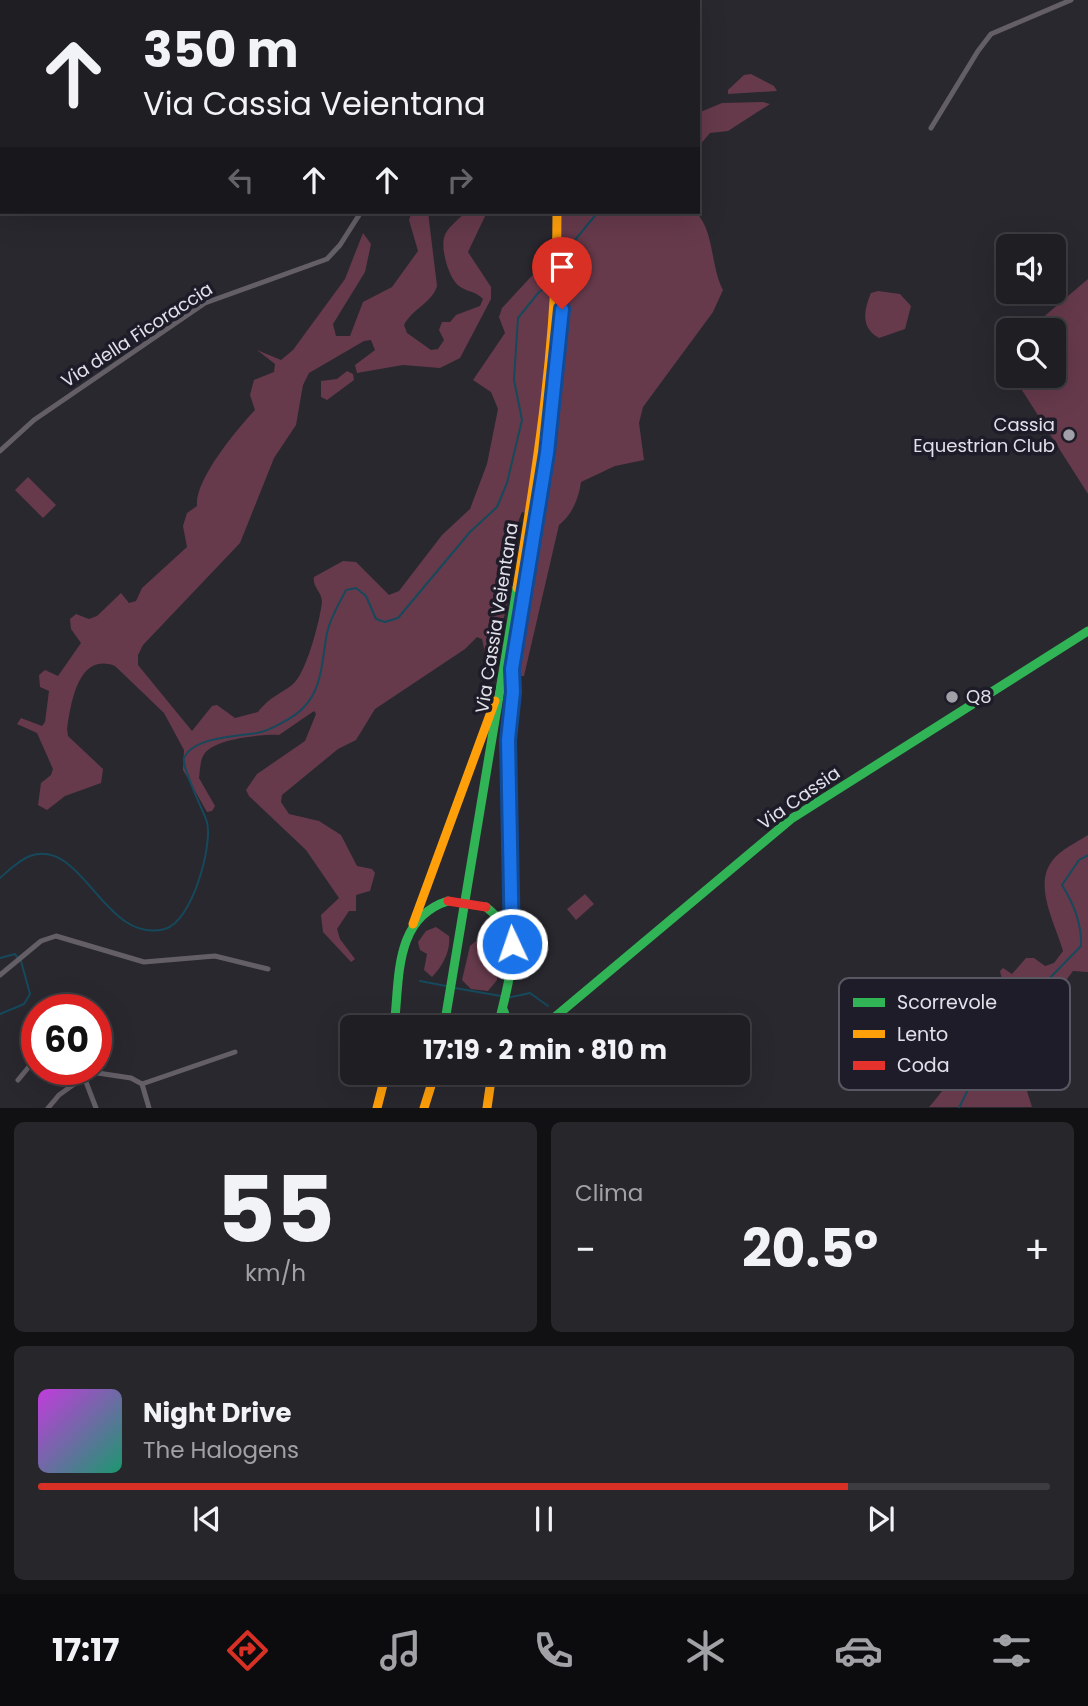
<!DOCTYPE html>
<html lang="it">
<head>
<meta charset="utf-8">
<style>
	:root { --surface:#1f1e23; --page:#27272b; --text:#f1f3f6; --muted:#a1a2a6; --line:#3c3c41; --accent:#d93025 }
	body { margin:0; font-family:Poppins,sans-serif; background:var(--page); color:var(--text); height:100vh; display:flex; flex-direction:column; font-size:26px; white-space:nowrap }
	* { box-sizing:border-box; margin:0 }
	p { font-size:23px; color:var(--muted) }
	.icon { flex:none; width:38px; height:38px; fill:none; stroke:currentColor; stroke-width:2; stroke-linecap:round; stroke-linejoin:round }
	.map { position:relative; height:1108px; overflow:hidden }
	.side { display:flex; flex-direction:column; gap:14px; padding:14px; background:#111013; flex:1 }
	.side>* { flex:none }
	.top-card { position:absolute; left:0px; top:0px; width:700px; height:214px; box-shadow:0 7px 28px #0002,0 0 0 2px var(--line); background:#1f1e23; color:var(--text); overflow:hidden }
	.controls { position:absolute; left:996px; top:234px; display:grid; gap:14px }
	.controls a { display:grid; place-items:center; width:70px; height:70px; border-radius:10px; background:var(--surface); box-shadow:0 7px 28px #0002,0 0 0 2px var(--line); font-size:35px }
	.speed { position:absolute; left:21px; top:994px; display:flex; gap:14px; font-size:35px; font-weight:700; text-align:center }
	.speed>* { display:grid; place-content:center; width:91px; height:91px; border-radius:50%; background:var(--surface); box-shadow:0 7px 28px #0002,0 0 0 2px var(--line); line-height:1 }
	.speed .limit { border:10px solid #d22; background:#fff; color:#111 }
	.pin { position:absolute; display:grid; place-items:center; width:60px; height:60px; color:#fff; margin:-72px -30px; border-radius:50% 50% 50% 0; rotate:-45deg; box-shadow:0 0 7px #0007 }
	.pin .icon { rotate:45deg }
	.me { position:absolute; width:77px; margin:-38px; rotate:357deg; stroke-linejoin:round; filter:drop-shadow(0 0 5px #0008) }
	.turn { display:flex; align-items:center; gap:24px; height:147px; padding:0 28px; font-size:32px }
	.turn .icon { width:91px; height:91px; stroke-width:2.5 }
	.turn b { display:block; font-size:49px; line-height:60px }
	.lanes { display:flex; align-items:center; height:66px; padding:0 28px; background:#0003; justify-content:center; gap:35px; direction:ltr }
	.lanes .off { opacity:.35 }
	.big { font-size:52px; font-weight:700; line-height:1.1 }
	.side .card { flex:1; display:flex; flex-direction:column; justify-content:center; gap:10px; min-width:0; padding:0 24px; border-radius:10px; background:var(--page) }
	.side .dial { align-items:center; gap:0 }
	.dial b { font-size:91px; line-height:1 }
	.song { display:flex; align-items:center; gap:21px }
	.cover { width:84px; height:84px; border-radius:10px; background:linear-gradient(135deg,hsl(290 70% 55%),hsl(160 70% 35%)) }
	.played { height:7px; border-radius:4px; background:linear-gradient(90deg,var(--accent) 80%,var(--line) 80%) }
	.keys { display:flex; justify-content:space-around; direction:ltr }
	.heat { display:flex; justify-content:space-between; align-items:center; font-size:38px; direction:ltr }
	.side .tiles { flex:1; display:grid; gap:14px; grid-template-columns:1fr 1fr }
	.card:last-child { grid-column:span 2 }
	.trip { position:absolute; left:340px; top:1015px; width:410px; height:70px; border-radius:10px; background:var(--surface); box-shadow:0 7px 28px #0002,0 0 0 2px var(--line); font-weight:700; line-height:70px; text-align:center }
	.tab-bar { display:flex; height:112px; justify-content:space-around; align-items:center; background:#0c0c0e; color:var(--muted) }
	.tab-bar .icon { width:49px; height:49px }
	.tab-bar .selected { color:var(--accent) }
	.tab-bar b { font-size:32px; color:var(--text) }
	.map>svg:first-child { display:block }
	.green { fill:#663a4b }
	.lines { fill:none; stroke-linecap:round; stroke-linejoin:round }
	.stream { stroke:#15495b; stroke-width:2 }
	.street { stroke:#645f66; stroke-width:5 }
	.fast { stroke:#30b455; stroke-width:9 }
	.slow { stroke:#ff9f0a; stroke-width:9 }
	.jam-bridge { stroke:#e5322d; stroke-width:9 }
	.route-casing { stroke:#114b97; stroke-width:18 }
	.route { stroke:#1a73e8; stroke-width:12 }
	.poi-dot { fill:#a1a0a9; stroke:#1d1c28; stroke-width:2.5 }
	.labels { text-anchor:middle; stroke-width:7; stroke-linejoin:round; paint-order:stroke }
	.street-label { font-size:18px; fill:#e2e1ea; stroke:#1d1c28 }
	.poi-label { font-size:18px; fill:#e2e1ea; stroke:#1d1c28; text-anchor:end }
	.key { fill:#1d1c28; stroke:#585762; stroke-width:2 }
	.key-label { font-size:19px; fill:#e2e1ea }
</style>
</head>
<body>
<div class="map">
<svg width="1088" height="1108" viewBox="0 0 1088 1108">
	<rect width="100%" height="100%" fill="#29282f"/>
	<path class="green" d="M751,74L774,86L777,91L728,94V90L744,75Z
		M763,102L770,104L728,131L710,133L698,147V113L722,103Z
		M412,212H428L437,286C432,303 412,309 404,325L407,333L431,350L438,349L444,340L439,330L442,322H450L456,315L480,306L483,299C476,291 467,292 459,286C449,279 441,250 444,238C446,228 459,219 466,212H487L468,252L491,287V299L460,358L440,368L403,365L357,373L355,365L375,350L371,340L364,341L309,373L303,385L296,425L274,458L240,543L143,645L138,655V665L192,731L212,706L217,705L235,718L258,712C270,697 277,696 292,685C306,675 320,620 322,602C322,592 312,587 314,577L343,561L356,562L389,595L399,591L442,535L470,509L487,464L498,409L491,392L473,380L505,333L499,317L502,308L541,266L554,243V212H696C715,233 710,265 723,290L713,312L643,407L639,423L644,460L615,466L581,482C579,498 572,515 559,525L524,676H517L515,667L539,521L537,516L522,512C513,531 516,547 513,567C510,594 503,629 491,654L485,653L482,639L477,637L465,649L375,709L356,740L338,749L282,795L281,802L289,814L319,821L341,835L357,866L372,869L375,873L370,891L356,895V911H349L337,929L340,939L355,959L351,962L323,932L321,915L339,898L306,850L249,796L246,790L257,774L305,741L316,714L314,711L279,735C265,734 211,738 203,756C200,762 200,771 199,778L215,806L212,811L207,812L183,770L184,750L164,713L115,666C78,652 71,703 67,729L68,736L103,769L101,783L65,796L47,810L38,805L41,783L51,775L53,769L37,733L17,724L21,718L42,726L45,722L49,691L40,687L39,675L45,670L58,676L81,643L71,629L70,619L76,614L89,619L97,616L121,593L129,603L136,601L142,588L187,547L183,526L187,513L197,506C194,481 237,429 255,410L250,395L254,380L274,372L275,364L257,350L281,360L293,350L345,279L363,233L371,244L365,272L333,324L336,336H350L363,302L392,287L418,251L409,220Z
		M1088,279V494L1013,376H1054V331H1027Z
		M878,291L900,294L911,306L905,329L879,338C860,328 864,309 871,293Z
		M347,371L353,374L354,380L327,400L321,397V381L337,379Z
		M28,477L56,505L43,518L15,490Z
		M1088,835V972L1073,971L1044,1010L1021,1022L1015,1041L1028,1045L1038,1070L1026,1088L1032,1107H929C946,1089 1003,1010 1003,987C1003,982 1001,976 1000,971L1003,968L1012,974L1026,958H1034L1045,966L1054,963L1063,951C1056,925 1033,886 1052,861C1060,850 1077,842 1088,835Z
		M585,894L594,904L576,920L567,909Z
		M436,927L449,936C451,951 442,967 432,977L424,970L427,954L420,950L418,942L426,931Z
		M476,941L498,967L497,980L488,991L471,989L462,980L470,946Z"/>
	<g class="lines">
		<path class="stream" d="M640,0L642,2
			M561,276L570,268L575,240L598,212
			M0,878C9,870 19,860 30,856C83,837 104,945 165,929C192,922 213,845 207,822C203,810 181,766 184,758C193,737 238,736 257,733C269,731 295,717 303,708C323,689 322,658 327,633C330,618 339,604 346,590L356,588L366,596L376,619L385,622L398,618L470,532L497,507L507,483L522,420L514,380L518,318L539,292L551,284
			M0,958L15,954L17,957
			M420,981L446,986
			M455,988L501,996
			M507,998L530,993L548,1006
			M0,1014L24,1004L30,994L21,961
			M959,1108L991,1043L1026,991L1042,986L1081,946C1082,923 1074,904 1062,885L1079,860L1088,855"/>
		<path class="street" d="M15,0L16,2
			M527,0V2
			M931,128L978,51L991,34L1071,0
			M0,451L34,420L205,303L327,259L340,245L361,212
			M0,975L41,941L56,936L144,962L215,956L268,969
			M81,1069L96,1108
			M18,1080L37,1057
			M142,1084L235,1052
			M48,1108L59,1095L91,1072L131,1078L142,1084L149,1108"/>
		<path class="fast" d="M542,0V2
			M486,907C527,938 507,984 498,1027
			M510,934L508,740L512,669
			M503,1009L507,1020L515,1027
			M394,1027C400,980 393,918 448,901
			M444,1027L517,588
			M543,1027L791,819L1088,631"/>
		<path class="slow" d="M517,588C538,463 557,339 557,212
			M413,924L495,701
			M377,1108L386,1073
			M424,1108L435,1073
			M487,1108L492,1073"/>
		<path class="jam-bridge" d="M448,901L486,907"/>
	</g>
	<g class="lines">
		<defs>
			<path id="route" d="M512,944L508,740L513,692L512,669L547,453L562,309"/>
		</defs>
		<use href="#route" class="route-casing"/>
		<use href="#route" class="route"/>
	</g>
	<g class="poi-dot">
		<circle cx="1069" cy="435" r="7"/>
		<circle cx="952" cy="697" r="7"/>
	</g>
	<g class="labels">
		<g class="street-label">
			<text transform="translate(137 335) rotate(-33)" y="6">Via della Ficoraccia</text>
			<text transform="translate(497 618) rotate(-81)" y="6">Via Cassia Veientana</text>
			<text transform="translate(799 798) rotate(-35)" y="6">Via Cassia</text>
		</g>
		<g class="poi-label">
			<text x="1055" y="431">Cassia<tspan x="1055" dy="21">Equestrian Club</tspan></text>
			<text x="966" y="703" text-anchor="start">Q8</text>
		</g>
	</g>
	<rect x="839" y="978" width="231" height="112" rx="10" class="key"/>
	<rect x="853" y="998" width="32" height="9" fill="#30b455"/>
	<rect x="853" y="1030" width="32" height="8" fill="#ff9f0a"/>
	<rect x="853" y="1061" width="32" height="9" fill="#e5322d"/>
	<g class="key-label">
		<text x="897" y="1009">Scorrevole</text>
		<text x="897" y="1041">Lento</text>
		<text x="897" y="1072">Coda</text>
	</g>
</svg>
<div class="controls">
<a><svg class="icon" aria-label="sound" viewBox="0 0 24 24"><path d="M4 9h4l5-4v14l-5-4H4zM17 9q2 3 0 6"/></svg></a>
<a><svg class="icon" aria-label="search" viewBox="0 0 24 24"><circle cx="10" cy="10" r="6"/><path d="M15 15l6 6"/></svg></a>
</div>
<div class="speed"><div class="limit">60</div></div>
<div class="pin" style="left:562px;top:309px;background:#d93025"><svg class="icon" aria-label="arrive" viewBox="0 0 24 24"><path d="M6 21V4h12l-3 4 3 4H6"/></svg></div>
<svg class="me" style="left:512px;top:944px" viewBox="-20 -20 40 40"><circle r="17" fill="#1a73e8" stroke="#fff" stroke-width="3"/><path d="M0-11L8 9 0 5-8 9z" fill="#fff"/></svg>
<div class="trip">17:19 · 2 min · 810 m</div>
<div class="top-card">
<div class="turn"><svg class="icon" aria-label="ahead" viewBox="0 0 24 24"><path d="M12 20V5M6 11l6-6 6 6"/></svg><div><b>350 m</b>Via Cassia Veientana</div></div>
<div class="lanes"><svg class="icon off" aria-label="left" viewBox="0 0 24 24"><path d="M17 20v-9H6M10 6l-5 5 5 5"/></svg><svg class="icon" aria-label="ahead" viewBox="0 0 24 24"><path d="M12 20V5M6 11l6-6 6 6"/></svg><svg class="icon" aria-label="ahead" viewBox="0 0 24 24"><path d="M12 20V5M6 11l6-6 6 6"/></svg><svg class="icon off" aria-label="right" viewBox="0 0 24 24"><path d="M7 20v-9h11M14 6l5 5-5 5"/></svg></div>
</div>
</div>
<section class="side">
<div class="tiles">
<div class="card dial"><b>55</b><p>km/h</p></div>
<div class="card"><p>Clima</p>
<div class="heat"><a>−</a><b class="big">20.5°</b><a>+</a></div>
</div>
<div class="card">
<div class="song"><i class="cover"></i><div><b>Night Drive</b><p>The Halogens</p></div></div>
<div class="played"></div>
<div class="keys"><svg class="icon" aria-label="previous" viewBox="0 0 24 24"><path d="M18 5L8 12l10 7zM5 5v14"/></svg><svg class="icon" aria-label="pause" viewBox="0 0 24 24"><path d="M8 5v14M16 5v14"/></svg><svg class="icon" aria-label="next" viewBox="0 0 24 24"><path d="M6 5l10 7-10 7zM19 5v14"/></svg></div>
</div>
</div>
</section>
<nav class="tab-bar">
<b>17:17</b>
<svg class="icon selected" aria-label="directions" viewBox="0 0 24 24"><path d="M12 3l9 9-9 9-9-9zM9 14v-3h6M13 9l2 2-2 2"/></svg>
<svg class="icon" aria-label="music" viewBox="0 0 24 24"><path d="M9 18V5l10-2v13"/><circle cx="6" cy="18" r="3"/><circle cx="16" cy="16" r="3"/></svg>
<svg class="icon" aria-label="phone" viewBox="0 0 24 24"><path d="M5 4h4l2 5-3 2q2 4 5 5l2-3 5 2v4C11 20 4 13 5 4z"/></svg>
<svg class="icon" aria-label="climate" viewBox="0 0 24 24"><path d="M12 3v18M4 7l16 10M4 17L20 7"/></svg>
<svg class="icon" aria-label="car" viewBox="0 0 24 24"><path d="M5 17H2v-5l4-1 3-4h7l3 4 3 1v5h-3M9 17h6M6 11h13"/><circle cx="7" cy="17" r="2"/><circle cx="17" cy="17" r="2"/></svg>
<svg class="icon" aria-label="filters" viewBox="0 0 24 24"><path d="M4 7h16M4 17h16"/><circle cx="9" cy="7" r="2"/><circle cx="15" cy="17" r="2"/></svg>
</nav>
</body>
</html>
